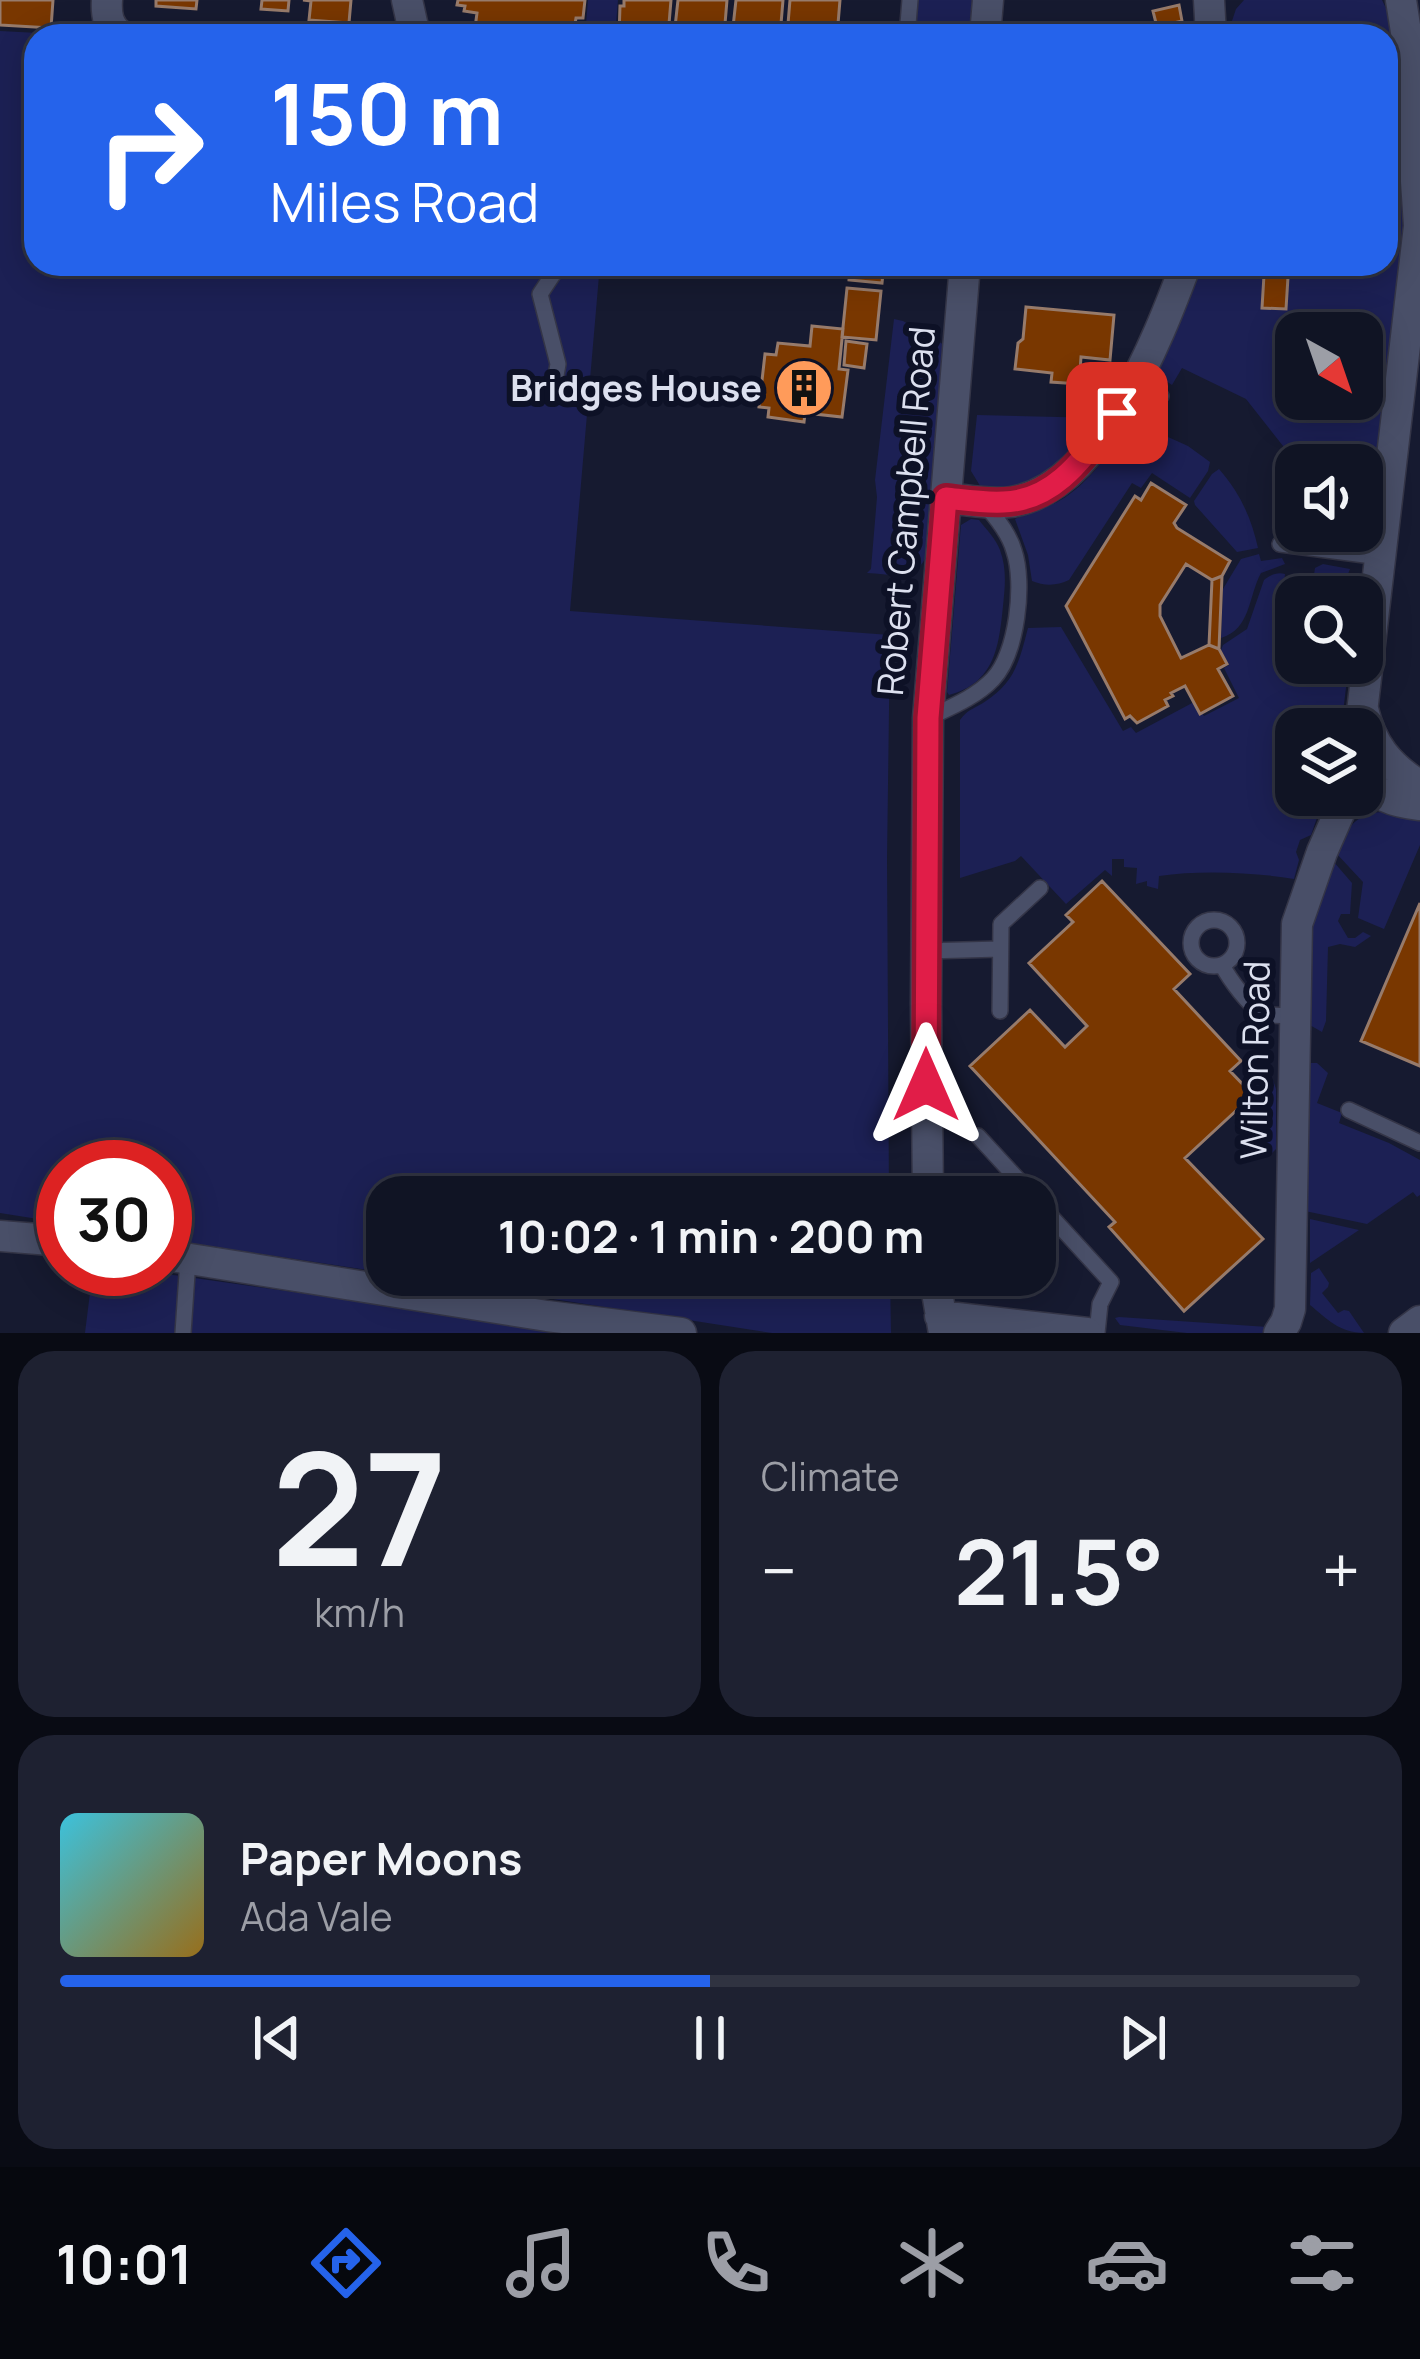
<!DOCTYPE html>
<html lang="en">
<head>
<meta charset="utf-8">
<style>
	:root { --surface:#101424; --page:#1e2131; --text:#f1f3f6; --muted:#9c9ea6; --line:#303341; --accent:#2563eb }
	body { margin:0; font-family:Manrope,sans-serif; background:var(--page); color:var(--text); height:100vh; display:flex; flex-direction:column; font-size:45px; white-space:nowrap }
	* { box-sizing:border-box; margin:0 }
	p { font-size:39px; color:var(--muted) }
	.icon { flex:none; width:66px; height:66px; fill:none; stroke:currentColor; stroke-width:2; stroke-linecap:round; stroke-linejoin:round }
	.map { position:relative; height:1333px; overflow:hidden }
	.sheet { display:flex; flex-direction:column; gap:18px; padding:18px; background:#090b14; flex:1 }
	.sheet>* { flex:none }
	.banner { position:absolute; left:24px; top:24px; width:1374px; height:252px; border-radius:36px; box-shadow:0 6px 30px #0003,0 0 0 3px var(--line); background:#2563eb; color:#fff; overflow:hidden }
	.needle { width:78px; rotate:140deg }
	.controls { position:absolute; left:1275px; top:312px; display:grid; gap:24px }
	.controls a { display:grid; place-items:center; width:108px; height:108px; border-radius:24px; background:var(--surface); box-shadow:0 6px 30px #0003,0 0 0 3px var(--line); font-size:60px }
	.speed { position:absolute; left:36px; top:1140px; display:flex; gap:24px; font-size:60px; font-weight:700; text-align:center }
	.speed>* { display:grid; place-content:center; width:156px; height:156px; border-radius:50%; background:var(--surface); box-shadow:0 6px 30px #0003,0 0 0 3px var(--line); line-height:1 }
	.speed .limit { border:18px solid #d22; background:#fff; color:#111 }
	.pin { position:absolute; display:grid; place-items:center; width:102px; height:102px; color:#fff; margin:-51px; border-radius:24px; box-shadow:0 6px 18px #0006 }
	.me { position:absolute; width:132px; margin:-66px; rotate:0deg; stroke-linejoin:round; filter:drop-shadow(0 0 9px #0008) }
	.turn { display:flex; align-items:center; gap:42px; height:252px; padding:0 48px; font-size:54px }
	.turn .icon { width:156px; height:156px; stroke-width:2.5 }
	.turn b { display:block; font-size:84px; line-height:102px }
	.big { font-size:90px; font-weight:700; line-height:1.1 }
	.sheet .card { flex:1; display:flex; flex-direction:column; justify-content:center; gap:18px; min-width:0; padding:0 42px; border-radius:36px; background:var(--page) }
	.sheet .dial { align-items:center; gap:0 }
	.dial b { font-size:156px; line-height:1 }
	.song { display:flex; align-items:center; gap:36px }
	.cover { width:144px; height:144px; border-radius:18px; background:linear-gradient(135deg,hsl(190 70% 55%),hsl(40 70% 35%)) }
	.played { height:12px; border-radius:6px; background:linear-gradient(90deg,var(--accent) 50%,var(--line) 50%) }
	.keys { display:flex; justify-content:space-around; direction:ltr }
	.heat { display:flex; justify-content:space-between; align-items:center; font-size:66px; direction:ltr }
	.sheet .tiles { flex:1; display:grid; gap:18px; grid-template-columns:1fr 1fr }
	.card:last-child { grid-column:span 2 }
	.trip { position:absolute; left:366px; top:1176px; width:690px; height:120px; border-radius:36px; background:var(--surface); box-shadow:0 6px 30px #0003,0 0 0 3px var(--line); font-weight:700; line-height:120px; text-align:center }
	.tabs { display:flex; height:192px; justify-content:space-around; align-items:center; background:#06080e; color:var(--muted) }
	.tabs .icon { width:84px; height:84px }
	.tabs .selected { color:var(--accent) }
	.tabs b { font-size:54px; color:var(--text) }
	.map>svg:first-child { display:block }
	.green { fill:#1c2054; fill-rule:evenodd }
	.building { fill:#793700; stroke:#977b6b; stroke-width:3 }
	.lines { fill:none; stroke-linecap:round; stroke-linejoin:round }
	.service-casing { stroke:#343547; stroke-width:18 }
	.minor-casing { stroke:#343547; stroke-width:33 }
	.service { stroke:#494f68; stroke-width:15 }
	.minor { stroke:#494f68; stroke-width:30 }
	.route-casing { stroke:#92132f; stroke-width:30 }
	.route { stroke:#e11d48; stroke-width:21 }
	.labels { text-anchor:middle; stroke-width:12; stroke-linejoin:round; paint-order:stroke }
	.poi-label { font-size:36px; font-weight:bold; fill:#dce0ef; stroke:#0d1126; text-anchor:end }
	.street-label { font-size:36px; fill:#dce0ef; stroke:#0d1126 }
</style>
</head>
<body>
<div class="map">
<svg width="1420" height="1333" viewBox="0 0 1420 1333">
	<rect width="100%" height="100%" fill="#161a30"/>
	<path class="green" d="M588,0H618L615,36H585Z
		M915,0H976L973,36H912Z
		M1244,0H1382L1394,25L1404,251L1371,528C1353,550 1327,545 1305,531H1362V465H1298L1246,399L1182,368L1172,385L1160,377L1159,370L1191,296L1200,264H1386V36H1227L1236,9ZM1296,333H1362V399H1296Z
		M0,31L97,36H36V264H600L570,611L890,635L887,859L889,1197H387V1273L165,1239V1167H63V1223L0,1213Z
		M894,319L903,321L946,346L927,555C914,583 894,574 867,573L871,569L877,497L875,480Z
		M1149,410L1155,414L1148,428L1188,446L1210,462L1208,471L1190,498L1152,473L1141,488L1132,483L1069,580C1057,586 1044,586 1032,581L1028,555L1015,519C1029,512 1045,509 1059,501C1091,483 1115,445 1134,414Z
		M977,415L1101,418L1072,457L1024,488L982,489L971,471Z
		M1219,469C1240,493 1251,517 1258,548L1237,552L1195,505L1194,501L1212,474Z
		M971,519L979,520C986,529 996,539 1000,550C1007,569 1005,587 1003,606C999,646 995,683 949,695L947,692L961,525Z
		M1259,554L1261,561L1282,558L1285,564L1261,573C1248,597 1251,629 1221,638L1223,589L1241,559Z
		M1323,564L1350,569L1348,574L1357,585L1358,597H1296V663H1349L1341,729H1296V795H1325L1311,835L1300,840L1296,852L1299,860L1294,879C1253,872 1199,870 1159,876L1158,889L1147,886V881L1136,884L1137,868L1124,867V859H1112V876L1105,870L1066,904L1021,856L1015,861L960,878V720C967,710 973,709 983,703C1015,683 1019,662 1028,628L1061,627L1123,731L1131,727L1136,733L1194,702L1204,716L1239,698L1224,668L1229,665L1221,650L1223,645L1247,629L1264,580C1270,575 1277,572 1285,574L1284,583L1312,587L1315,568Z
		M1381,812L1420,816V845L1384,929L1358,918L1363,882L1336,853C1345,830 1355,814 1381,812Z
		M1333,861L1352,883L1350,914H1341L1338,921L1348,938H1355L1363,932L1371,936L1355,947L1340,944L1328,947L1326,1021L1322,1032L1308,1024L1311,934L1318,906Z
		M1310,1063H1317L1328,1073L1317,1103L1342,1113L1339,1123L1389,1143L1420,1160V1195L1417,1197L1413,1192L1367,1224L1305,1211L1307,1066Z
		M1273,1080L1276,1089V1149L1271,1154C1252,1148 1246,1125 1244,1107C1252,1093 1257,1083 1273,1080Z
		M1310,1219L1359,1230L1310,1263Z
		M1319,1268L1329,1283L1328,1287L1322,1293L1338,1313L1344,1310L1349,1311L1364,1333C1340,1333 1327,1319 1310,1305L1311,1273Z
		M93,1269H131L584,1333H85Z
		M398,1275H890L891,1333H772Z
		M1119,1317L1268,1327L1269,1328L1262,1333H1187L1120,1325L1115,1318Z"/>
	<path class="building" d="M0,0H53L51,28L0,25Z
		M156,0H197L196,9L156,6Z
		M262,0H289L288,11L261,9Z
		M303,0H351L349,23L309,20L311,1Z
		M458,0H585L583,18H576L575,24L563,23L562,36L475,28L477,13L464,11L465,6L457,5Z
		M624,0H671L668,36H619L620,6H624Z
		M678,0H727L724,36H674Z
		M736,0H783L780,36H732Z
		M790,0H840L837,36H787Z
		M1179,5L1182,21L1157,27L1153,11Z
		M850,264H884L882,283L849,280Z
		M1138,264H1162L1161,277L1137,275Z
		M1264,275L1288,277L1286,309L1262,308Z
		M847,288L881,291L876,340L842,337Z
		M1026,307L1114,315L1110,360L1081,357L1079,384L1051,382L1052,373L1015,369L1018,343L1023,339Z
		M812,326L843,329L839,369L848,370L842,417L805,413L804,422L768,417L769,408L759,407L765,354L776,355L778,343L810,346Z
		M846,341L867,344L864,368L844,365Z
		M1151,483L1186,505L1174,523L1177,528L1230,561L1222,576L1212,580L1186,564L1160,605V616L1181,658L1209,645L1219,649L1227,664L1218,669L1233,696L1200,714L1185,686L1171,693L1173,696L1165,700L1168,706L1137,723L1130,716L1125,719L1066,606L1135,496L1141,500Z
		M1222,576L1219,649L1209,645L1212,580Z
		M1102,881L1190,974L1174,989L1241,1061L1230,1071L1253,1095L1185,1158L1263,1239L1184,1311L1109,1227L1115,1222L970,1066L1030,1010L1065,1047L1087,1026L1029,963L1073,922L1066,915Z
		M1420,903V1066L1361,1041Z"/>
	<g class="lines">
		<defs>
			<path id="service" d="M907,36L910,0
				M1135,383L1161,396
				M554,387L558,364L540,294L560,264
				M1280,544L1380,557
				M928,718C951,707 976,697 993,679C1017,654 1025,583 1014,551C1009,533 996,517 983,503
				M1191 943a23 23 0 1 1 46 0a23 23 0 1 1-46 0Z
				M926,951L1000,949
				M1222,965C1229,978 1249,1007 1263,1013C1272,1017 1285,1015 1295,1015
				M1000,1011L1001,924L1040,888
				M1349,1110L1420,1143
				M978,1136L1034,1197
				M1035,1199L1111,1282L1100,1304L1097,1333
				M183,1333L188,1259"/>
			<path id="minor" d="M107,0C106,15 108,27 121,36
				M407,0L415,36
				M1209,0L1211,36
				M985,36L988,0
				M946,498C967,500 990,505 1011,502C1101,488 1158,339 1186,264
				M1363,709C1371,745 1389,766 1420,786
				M1360,729L1419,226L1406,32L1401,0
				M1362,773C1375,797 1394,802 1420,805
				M928,1197L926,1004L928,718L965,264
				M0,1236L63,1241
				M165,1255L547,1316L681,1333
				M934,1275L944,1333
				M940,1316L1087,1333
				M1279,1333L1286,1322L1290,1309L1297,924L1322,852L1347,795
				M1404,1333L1420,1321"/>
		</defs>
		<use href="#service" class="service-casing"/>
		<use href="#minor" class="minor-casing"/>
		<use href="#service" class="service"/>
		<use href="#minor" class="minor"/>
	</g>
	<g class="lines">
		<defs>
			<path id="route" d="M926,1085L928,718L946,498C965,500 984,503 1003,502C1058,501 1087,452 1117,413"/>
		</defs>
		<use href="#route" class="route-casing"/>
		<use href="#route" class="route"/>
	</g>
	<defs>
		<symbol id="building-disc" viewBox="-11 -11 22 22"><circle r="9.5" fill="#ff9b5a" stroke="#0d1126"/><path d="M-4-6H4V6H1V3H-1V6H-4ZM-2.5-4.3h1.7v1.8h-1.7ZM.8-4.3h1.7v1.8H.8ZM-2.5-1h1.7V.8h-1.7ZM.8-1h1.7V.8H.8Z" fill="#111"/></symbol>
	</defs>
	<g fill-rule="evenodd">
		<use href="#building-disc" x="771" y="355" width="66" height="66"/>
	</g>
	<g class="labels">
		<g class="poi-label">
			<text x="762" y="401">Bridges House</text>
		</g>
		<g class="street-label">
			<text transform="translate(906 511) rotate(-85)" y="13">Robert Campbell Road</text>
			<text transform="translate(1255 1060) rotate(-89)" y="13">Wilton Road</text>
		</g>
	</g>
</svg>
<div class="controls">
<a><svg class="needle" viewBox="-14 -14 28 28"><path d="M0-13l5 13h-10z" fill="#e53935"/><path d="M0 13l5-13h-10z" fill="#9c9ea6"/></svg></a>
<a><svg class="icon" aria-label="sound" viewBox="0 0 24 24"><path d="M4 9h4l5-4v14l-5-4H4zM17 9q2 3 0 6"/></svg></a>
<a><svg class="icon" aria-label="search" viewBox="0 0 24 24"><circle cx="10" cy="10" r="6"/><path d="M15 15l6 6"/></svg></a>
<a><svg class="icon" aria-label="layers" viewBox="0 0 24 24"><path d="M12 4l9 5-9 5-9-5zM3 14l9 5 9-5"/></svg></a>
</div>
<div class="speed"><div class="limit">30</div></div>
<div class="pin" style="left:1117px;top:413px;background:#d93025"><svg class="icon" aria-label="arrive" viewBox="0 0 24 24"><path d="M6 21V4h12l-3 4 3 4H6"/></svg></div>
<svg class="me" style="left:926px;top:1085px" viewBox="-20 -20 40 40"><path d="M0-17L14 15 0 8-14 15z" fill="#e11d48" stroke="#fff" stroke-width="4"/></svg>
<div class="trip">10:02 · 1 min · 200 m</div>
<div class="banner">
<div class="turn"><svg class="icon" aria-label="right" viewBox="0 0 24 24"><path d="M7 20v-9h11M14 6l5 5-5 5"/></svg><div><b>150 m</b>Miles Road</div></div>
</div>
</div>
<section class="sheet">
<div class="tiles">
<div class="card dial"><b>27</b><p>km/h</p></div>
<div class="card"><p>Climate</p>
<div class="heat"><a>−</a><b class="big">21.5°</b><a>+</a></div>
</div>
<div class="card">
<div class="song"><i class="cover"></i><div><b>Paper Moons</b><p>Ada Vale</p></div></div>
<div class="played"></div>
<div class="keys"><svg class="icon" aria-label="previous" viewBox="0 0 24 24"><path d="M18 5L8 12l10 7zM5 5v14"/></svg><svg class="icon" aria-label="pause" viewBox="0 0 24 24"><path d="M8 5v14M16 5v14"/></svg><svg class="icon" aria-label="next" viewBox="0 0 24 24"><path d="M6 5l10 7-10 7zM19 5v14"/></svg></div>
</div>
</div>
</section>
<nav class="tabs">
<b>10:01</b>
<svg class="icon selected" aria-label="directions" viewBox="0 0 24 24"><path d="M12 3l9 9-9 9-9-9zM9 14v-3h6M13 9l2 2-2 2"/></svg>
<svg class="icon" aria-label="music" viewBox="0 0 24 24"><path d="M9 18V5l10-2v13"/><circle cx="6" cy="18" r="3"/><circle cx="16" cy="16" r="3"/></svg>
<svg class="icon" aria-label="phone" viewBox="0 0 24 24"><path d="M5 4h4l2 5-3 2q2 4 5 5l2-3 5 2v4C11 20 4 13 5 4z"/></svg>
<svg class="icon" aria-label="climate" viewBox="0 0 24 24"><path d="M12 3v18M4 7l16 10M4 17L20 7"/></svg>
<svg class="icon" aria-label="car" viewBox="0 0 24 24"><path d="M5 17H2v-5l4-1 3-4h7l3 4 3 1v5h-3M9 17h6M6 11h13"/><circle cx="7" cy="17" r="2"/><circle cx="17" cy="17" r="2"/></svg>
<svg class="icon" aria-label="filters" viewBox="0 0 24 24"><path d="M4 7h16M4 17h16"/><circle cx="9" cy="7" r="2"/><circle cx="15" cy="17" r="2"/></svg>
</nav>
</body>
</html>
